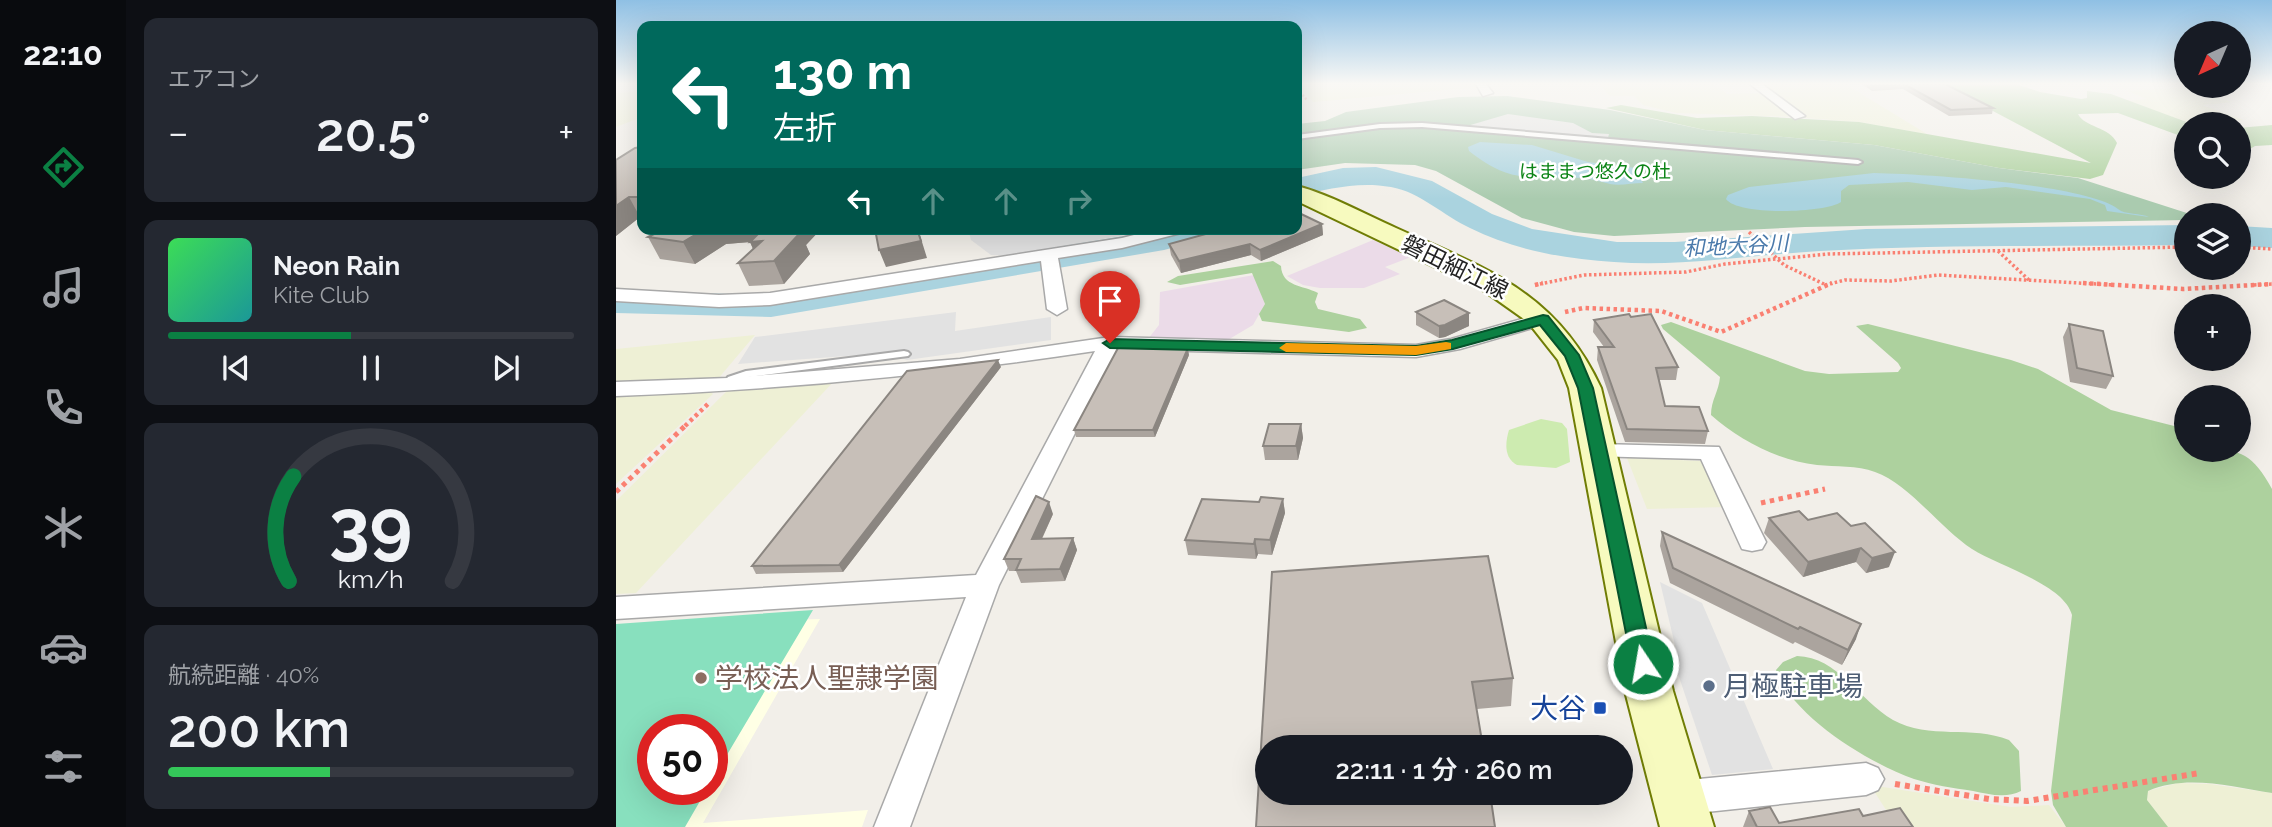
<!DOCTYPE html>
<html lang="ja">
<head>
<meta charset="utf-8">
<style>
	:root { --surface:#171b24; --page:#242831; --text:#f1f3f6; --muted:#9ea1a6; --line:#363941; --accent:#0b8043 }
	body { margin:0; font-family:Raleway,"Noto Sans JP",sans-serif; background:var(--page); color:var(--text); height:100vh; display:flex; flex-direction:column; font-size:26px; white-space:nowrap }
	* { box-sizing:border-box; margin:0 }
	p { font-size:23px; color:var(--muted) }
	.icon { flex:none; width:38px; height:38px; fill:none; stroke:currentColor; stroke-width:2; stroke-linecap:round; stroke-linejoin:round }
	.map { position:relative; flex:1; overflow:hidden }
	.details { display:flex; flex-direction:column; gap:18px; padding:18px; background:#0d0f14; width:490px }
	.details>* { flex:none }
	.hud { position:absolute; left:21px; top:21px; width:665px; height:214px; border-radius:14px; box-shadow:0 7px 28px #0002; background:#00695c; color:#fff; overflow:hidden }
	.needle { width:46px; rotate:224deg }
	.buttons { position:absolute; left:1558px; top:21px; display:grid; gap:14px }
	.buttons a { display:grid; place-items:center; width:77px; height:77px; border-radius:50%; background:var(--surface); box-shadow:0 7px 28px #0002; font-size:35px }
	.speed { position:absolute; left:21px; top:714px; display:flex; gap:14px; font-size:35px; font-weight:700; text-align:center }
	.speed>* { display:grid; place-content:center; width:91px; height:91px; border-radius:50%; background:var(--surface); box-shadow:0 7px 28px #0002; line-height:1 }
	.speed .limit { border:10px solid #d22; background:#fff; color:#111 }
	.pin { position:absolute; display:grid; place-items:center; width:60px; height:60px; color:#fff; margin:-72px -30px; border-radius:50% 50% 50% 0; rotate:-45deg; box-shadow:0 0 7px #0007 }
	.pin .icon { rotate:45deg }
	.me { position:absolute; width:77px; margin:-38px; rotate:348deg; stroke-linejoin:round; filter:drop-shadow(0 0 5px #0008) }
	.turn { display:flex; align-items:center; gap:24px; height:147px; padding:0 21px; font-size:32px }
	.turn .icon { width:91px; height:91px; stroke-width:2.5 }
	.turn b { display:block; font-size:49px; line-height:60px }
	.lanes { display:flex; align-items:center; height:66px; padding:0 21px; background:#0003; justify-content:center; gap:35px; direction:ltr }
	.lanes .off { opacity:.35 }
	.big { font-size:52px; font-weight:600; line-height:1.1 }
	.details .widget { flex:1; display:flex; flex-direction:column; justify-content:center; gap:10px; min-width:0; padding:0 24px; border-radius:14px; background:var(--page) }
	.details .dial { align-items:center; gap:0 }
	.dial svg { height:182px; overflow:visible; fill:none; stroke:var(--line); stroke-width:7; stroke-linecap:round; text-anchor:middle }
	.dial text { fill:var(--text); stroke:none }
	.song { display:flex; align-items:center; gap:21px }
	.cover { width:84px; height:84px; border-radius:10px; background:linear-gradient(135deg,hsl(130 70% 55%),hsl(180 70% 35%)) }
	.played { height:7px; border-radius:4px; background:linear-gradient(90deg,var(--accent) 45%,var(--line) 45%) }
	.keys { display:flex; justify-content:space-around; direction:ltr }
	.heat { display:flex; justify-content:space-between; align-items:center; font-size:38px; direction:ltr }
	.charge { height:10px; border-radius:5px; background:linear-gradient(90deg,#34c759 40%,var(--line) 0) }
	.trip { position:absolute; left:639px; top:735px; width:378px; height:70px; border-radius:35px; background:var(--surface); box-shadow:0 7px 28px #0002; font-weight:600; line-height:70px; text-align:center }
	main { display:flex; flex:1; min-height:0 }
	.menu { display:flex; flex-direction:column; width:126px; justify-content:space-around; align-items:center; background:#090b0e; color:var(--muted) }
	.menu .icon { width:49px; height:49px }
	.menu .active { color:var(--accent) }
	.menu b { font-size:32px; color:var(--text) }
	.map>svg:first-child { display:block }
	.industrial { fill:#ebdbe8 }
	.education { fill:#ffffe5; fill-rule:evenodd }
	.farmland { fill:#eef0d5 }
	.grass { fill:#cdebb0 }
	.forest { fill:#add19e }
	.cemetery { fill:#aacbaf }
	.pitch { fill:#88e0be }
	.parking { fill:#e2e2e2 }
	.water { fill:#aad3df }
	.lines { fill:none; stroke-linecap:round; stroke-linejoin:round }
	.river { fill:#aad3df; fill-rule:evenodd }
	.lane-casing { stroke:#a9a9a9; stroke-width:4 }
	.street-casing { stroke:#a9a9a9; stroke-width:3 }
	.secondary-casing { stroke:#707d05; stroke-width:4 }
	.path-far4 { stroke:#fa8072; stroke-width:2.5; stroke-dasharray:2 2; stroke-linecap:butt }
	.path-far3 { stroke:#fa8072; stroke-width:3.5; stroke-dasharray:2.5 2.5; stroke-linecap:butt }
	.path-far2 { stroke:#fa8072; stroke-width:4.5; stroke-dasharray:3.5 3.5; stroke-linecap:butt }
	.path-far1 { stroke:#fa8072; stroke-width:5; stroke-dasharray:4.5 4.5; stroke-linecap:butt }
	.path { stroke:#fa8072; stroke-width:6; stroke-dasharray:5 5; stroke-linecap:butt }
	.lane { fill:#fff; fill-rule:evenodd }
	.street { fill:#fff; fill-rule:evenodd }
	.secondary { fill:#f7fabf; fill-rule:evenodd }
	.wall { fill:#aba49e }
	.shaded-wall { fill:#8b8681 }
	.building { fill:#c7bfb8; stroke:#8b8681; stroke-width:2 }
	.route { fill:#0b8043; stroke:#07532c; stroke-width:2 }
	.slow { fill:#f59e0b }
	.education-dot { fill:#8d6e63; stroke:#fff; stroke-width:2.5 }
	.service-dot { fill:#5c6f8a; stroke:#fff; stroke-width:2.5 }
	.transit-dot { fill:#1a4fb4; stroke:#fff; stroke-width:2.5 }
	.labels { text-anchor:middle; stroke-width:5; stroke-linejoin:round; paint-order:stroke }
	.far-park-label { font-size:19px; fill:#0c8416; stroke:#fff }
	.far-water-label { font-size:21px; font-style:italic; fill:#4a7aab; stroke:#fff }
	.street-label { font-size:23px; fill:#222; stroke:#fff }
	.near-education-label { font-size:28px; fill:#785e54; stroke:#fff; text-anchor:start }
	.near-service-label { font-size:28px; fill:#4e5e75; stroke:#fff; text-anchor:start }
	.near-transit-label { font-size:28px; fill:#164399; stroke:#fff; text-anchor:end }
</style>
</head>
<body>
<main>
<nav class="menu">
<b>22:10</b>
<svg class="icon active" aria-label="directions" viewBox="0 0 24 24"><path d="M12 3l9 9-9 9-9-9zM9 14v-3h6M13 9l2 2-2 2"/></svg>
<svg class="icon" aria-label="music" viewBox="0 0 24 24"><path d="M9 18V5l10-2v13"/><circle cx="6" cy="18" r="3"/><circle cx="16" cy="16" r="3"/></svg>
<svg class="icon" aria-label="phone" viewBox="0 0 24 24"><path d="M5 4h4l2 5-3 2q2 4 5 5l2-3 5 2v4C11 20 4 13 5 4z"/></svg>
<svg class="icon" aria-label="climate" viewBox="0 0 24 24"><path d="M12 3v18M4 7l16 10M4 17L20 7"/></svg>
<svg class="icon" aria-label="car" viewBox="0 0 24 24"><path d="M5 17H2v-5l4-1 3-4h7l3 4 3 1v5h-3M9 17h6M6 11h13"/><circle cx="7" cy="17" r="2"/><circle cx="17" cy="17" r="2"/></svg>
<svg class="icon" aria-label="filters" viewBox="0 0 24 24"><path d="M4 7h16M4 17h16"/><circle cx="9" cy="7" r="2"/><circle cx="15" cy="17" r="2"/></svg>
</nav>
<section class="details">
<div class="widget"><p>エアコン</p>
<div class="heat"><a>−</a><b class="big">20.5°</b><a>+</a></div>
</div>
<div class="widget">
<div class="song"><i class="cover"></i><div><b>Neon Rain</b><p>Kite Club</p></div></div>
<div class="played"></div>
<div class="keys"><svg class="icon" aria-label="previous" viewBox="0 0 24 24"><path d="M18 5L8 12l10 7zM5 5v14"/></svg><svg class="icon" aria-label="pause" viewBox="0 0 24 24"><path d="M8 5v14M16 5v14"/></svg><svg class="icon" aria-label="next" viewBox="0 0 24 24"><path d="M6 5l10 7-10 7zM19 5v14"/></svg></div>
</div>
<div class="widget dial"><svg viewBox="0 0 100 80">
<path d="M14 69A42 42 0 1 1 86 69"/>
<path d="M14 69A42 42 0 0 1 16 23" stroke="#0b8043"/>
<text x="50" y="56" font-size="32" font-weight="700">39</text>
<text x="50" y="72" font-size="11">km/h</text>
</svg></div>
<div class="widget"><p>航続距離 · 40%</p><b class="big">200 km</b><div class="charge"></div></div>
</section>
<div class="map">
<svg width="1656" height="827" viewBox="0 0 1656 827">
	<rect width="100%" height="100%" fill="#f2efe9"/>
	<path class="industrial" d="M757,240L795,257L769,267L784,274L748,288H704L687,285L671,276Z
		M638,275L649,304L637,325L610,341L532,339L543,325L544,292Z"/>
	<path class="education" d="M204,619L87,823L252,810L246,827H0V625ZM37,730H96V789H37Z"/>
	<path class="farmland" d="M681,84H860L863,87L697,102Z
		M983,84H1098L1111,94L1148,93L1181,117L1060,113L1027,105L1018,96H994Z
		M1143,84H1229L1311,134L1243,122L1189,118Z
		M1570,87L1616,102L1586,105L1627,120L1576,124L1513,101L1531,99L1512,91Z
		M26,91V117L0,127V93Z
		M139,335L101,380L0,384V349Z
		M220,379L20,593L0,594V501L114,388Z
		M94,391L97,394L0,484V394Z
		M1011,458L1086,461L1111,507L1031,509Z
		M1562,783L1594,784L1656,793V827H1552L1531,800L1532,791Z
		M1254,785L1395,807L1433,805L1450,827H1281Z"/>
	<path class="grass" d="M925,419L946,423L951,429L954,462L940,468L901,465C888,458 889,443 893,430Z"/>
	<path class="forest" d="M1326,84H1400L1424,92L1465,99L1471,98V91L1495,94L1576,124H1570V138L1502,113L1462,114C1468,127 1494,127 1501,143L1487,175L1474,179L1383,168L1258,145L1089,130L990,108L1005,105L1081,118L1136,116L1243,122L1475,163Z
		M1656,125V145L1639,146L1622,156V128Z
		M657,261L665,266C666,287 687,285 702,293L699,302L702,309L744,319L751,328L733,332L646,321L643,314L649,304L636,273L564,285L551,282L562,276Z
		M1055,322L1189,371L1213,374L1282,372L1285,368L1282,363L1240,326L1252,324L1395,360L1422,369L1495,410L1570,429V450C1616,450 1632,444 1656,489V793C1616,787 1571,774 1532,791L1531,800L1552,827H1450L1437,805L1435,791L1456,615C1448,584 1382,566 1356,549C1324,528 1293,484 1259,472C1241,465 1220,467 1201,465C1163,461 1123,440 1095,415C1095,400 1103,391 1104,377L1047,329L1045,325Z
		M1181,656C1222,657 1243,700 1277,720C1313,740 1356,725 1393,740L1403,751L1405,791C1390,799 1372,794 1357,791C1337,788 1317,785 1298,779C1253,763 1177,717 1160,670L1167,662Z"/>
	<path class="cemetery" d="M891,96L994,110L1089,130L1258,145L1383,168L1462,178L1577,215H1570V220L1189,227L998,236L958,232L906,218L820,171L799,165L729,163L681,170V124L709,121L730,112L842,97Z"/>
	<path class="pitch" d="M197,610L96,780V730H37V789H91L69,827H0V624Z"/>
	<path class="parking" d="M892,114L957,123L976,133L993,134L992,138L851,126Z
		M352,229H541L395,256L375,255L355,240Z
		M340,312L339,331L435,317V340L291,360L271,353L122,364L139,337Z
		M1044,582L1086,603L1157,769L1096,775L1057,659L1062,658Z"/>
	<path class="water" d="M864,142L916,145L972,162L1019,168L1027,183C1016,183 1004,186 994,184C985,182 976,179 967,178C916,175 897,186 853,151L852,147Z
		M1258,173C1307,174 1469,184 1502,209C1509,215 1525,213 1533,217L1491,211L1489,205L1474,199L1390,187L1356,190L1292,182L1233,185L1225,191V202C1210,213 1122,216 1110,199L1112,195L1133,187Z"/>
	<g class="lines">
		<path class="river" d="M760,167L816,181L876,214L916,229L1001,242H1059L1250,229L1570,225V245C1448,247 1326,244 1204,251C1136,255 1067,267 998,262C949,259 898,250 854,228C828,216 804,192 775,187C742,181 712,189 681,196V178L727,168Z
			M1622,226L1656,228V248L1622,246Z
			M549,229H604L600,236L548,250L155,317L0,313V291L155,295Z"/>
		<defs>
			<path id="lane" d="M806,123L1242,160L1246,162L1242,164L806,127L764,128L681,139V135L764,124Z
				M288,351L292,352L294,354L292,356L132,377L120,381L116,387L112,389L106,385L112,377L130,371Z"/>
			<path id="street" d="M860,84H870L877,93L867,96Z
				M1134,84H1146L1189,116L1179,119Z
				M542,229H571L569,232L506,248L442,258L451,309L441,315L431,309L425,261L154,305L103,307L0,301V289L103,295L154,293L506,238Z
				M927,313L934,315L937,319L934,323L844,349L800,357L501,349L383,585L294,827H258L350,597L0,619V597L360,575L479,351C320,375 161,390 0,396V382L112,378L344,359L494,337L800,345L835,339Z
				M983,444L1103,447L1150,542L1146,549L1136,551L1126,549L1085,459L975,456L971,451L975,446Z
				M1250,763L1262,768L1268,779L1262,790L1250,795L1062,815L1049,810L1044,798L1049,786L1062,781Z"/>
			<path id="secondary" d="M681,186C715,195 748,214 780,228C870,269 940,291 985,388L1057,691L1098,827H1044L1009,691L953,388L942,360L912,322L867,290L681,201Z"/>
		</defs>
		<use href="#lane" class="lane-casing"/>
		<use href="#street" class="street-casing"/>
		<use href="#secondary" class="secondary-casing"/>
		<path class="path-far4" d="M681,89L691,100"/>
		<path class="path-far3" d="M1133,232L1168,265L1208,284
			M1622,247L1656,249
			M1382,251L1414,281
			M919,285L968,275L1070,272L1109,264L1212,254L1570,247
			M1209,285L1229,280L1275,281L1322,275L1498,285
			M1638,285L1656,284"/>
		<path class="path-far2" d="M1467,283L1567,289L1656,284
			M919,285L927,283
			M949,312L967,308L1045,311L1105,332L1216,283
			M69,426L93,403"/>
		<path class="path-far1" d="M0,492L71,424
			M1145,503L1209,489"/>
		<path class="path" d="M1279,784L1373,799L1411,801L1584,773"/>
		<use href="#lane" class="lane"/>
		<use href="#street" class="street"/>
		<use href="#secondary" class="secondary"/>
	</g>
	<path class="wall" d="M1234,84H1329L1377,108L1376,114L1333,116L1287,89L1256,91L1246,84L1236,85Z
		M26,147V217H24L0,236Z
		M706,224L707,235L645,261L635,255L565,273L555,255L553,244Z
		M48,229H205L190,245L194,254L168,284L133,286L122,263L137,249L134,242L110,244L79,264L44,259L32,237Z
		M800,312L853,326L829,337L823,338L800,325Z
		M978,320L1062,367L1060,380H1043L1049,406L1092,431L1089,444L1009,442L981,360L982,347H988L977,332Z
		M1453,324L1497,376L1490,389L1454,382L1447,337Z
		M573,355L539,437H460L458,430Z
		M385,367L227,572L140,574L136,566Z
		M685,424L687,438L682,460H649L647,446Z
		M667,499L669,513L656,555L642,554L640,559L572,555L569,540L643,502Z
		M437,514L426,539L457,538L461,550L449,581L405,583L400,571H393L388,559Z
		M1153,518L1192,520L1235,526L1273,567L1250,573L1240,562L1187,577L1148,533Z
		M1046,532L1240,639L1226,665L1179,642L1177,644L1054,583L1044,546Z
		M656,572L897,678L895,706L861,709Z
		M1133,811L1163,823L1247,816L1297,827H1127Z"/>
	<path class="shaded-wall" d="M13,197L24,217L0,236V206Z
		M706,224L707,235L645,261L644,250Z
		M89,229H164L143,262L134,242L110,244L79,264L67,242Z
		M175,229H205L190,245L194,254L168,284L158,261L172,232Z
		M302,229L311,258L270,267L263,250Z
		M634,244L635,255L565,273L563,261Z
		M853,313V326L829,337L823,338V326Z
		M572,348L573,355L539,437L537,430Z
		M382,360L385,367L227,572L223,565Z
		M685,424L687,438L682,460L680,446Z
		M667,499L669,513L656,555L654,540Z
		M433,502L437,514L420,551L416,539Z
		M457,538L461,550L449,581L444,569Z
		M639,539L642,554L640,559L638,544Z
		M1245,548L1240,562L1187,577L1192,562Z
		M1279,552L1273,567L1250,573L1256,558Z
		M1245,624L1240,639L1226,665L1232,650Z"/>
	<path class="building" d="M1254,84H1329L1377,108L1335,110L1288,84L1257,86Z
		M26,147V197H13L0,206V160L19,148Z
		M681,212L706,224L644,250L634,244L563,261L553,244L608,229H681Z
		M48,229H89L67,242L32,237Z
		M147,229H175L172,232L184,233L158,261L122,263L146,241L134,242Z
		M259,229H301L305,241L263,250Z
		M828,300L853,313L829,325L823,326L800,312Z
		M1013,314L1015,317L1035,314L1062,367L1040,368L1049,406L1083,407L1092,431L1011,429L982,347H998L978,320Z
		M1453,324L1487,331L1497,376L1461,368Z
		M502,348H572L537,430H458Z
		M382,360L223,565L136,566L291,371Z
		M653,424H685L680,446H647Z
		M420,496L433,502L416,539L457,538L444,569L400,570L405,559H388Z
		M645,497L667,499L654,540L639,539L638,544L569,540L586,499L643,502Z
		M1183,511L1192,520L1221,513L1235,526L1249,523L1279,552L1256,558L1245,548L1192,562L1153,518Z
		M1046,532L1245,624L1232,650L1184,627L1182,629L1057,568Z
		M872,556L897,678L856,682L867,747H651V793H874L879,827H640L656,572Z
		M1154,807L1163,823L1243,809L1247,816L1284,808L1297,827H1141L1133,811Z"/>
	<linearGradient id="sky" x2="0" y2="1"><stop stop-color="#8fc0e4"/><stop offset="0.42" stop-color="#f9f8f5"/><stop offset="1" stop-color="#f9f8f5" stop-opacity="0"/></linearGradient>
	<rect width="1656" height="199" fill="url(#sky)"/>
	<path class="route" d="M927,315L932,316L963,355L977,388L1038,664L1035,671L1027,673L1020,671L1016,664L962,388L949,356L924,325L837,349L800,355L494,348L487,343L494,339L800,346L836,340Z"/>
	<path class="slow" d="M830,342L835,343V349L800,355L670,352L663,348L670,343L800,346Z"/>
	<circle class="education-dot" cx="85" cy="678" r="7"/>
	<circle class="service-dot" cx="1093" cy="686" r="7"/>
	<rect class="transit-dot" x="977" y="701" width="14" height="14" rx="3.5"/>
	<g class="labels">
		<g class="far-park-label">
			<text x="979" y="178">はままつ悠久の杜</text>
		</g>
		<g class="far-water-label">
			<text transform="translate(1120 246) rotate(-3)" y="7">和地大谷川</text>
		</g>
		<g class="street-label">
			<text transform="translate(839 267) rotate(26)" y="8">磐田細江線</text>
		</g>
		<g class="near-education-label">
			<text x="99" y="688">学校法人聖隷学園</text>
		</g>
		<g class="near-service-label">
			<text x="1107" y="696">月極駐車場</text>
		</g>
		<g class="near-transit-label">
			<text x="970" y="718">大谷</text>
		</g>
	</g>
</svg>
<div class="buttons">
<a><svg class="needle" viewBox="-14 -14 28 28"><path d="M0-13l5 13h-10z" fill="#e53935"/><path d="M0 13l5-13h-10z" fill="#9ea1a6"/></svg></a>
<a><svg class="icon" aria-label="search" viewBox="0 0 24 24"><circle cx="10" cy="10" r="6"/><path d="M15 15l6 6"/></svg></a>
<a><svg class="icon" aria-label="layers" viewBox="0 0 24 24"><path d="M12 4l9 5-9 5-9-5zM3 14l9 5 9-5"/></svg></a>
<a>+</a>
<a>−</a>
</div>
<div class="speed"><div class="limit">50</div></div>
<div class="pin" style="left:494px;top:343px;background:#d93025"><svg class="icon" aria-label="arrive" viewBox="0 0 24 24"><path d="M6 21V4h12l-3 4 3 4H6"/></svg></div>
<svg class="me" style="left:1027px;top:664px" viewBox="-20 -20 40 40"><circle r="17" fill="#0b8043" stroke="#fff" stroke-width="3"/><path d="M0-11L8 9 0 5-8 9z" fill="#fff"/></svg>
<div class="trip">22:11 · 1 分 · 260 m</div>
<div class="hud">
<div class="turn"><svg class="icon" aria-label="left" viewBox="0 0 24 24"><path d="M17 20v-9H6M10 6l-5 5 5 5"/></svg><div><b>130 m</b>左折</div></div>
<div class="lanes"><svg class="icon" aria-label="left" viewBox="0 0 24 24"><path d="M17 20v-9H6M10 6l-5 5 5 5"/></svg><svg class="icon off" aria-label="ahead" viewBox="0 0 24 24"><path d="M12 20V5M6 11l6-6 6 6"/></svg><svg class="icon off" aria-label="ahead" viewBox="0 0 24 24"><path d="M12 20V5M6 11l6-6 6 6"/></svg><svg class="icon off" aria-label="right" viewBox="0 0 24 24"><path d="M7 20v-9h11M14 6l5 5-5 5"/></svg></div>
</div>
</div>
</main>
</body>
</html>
